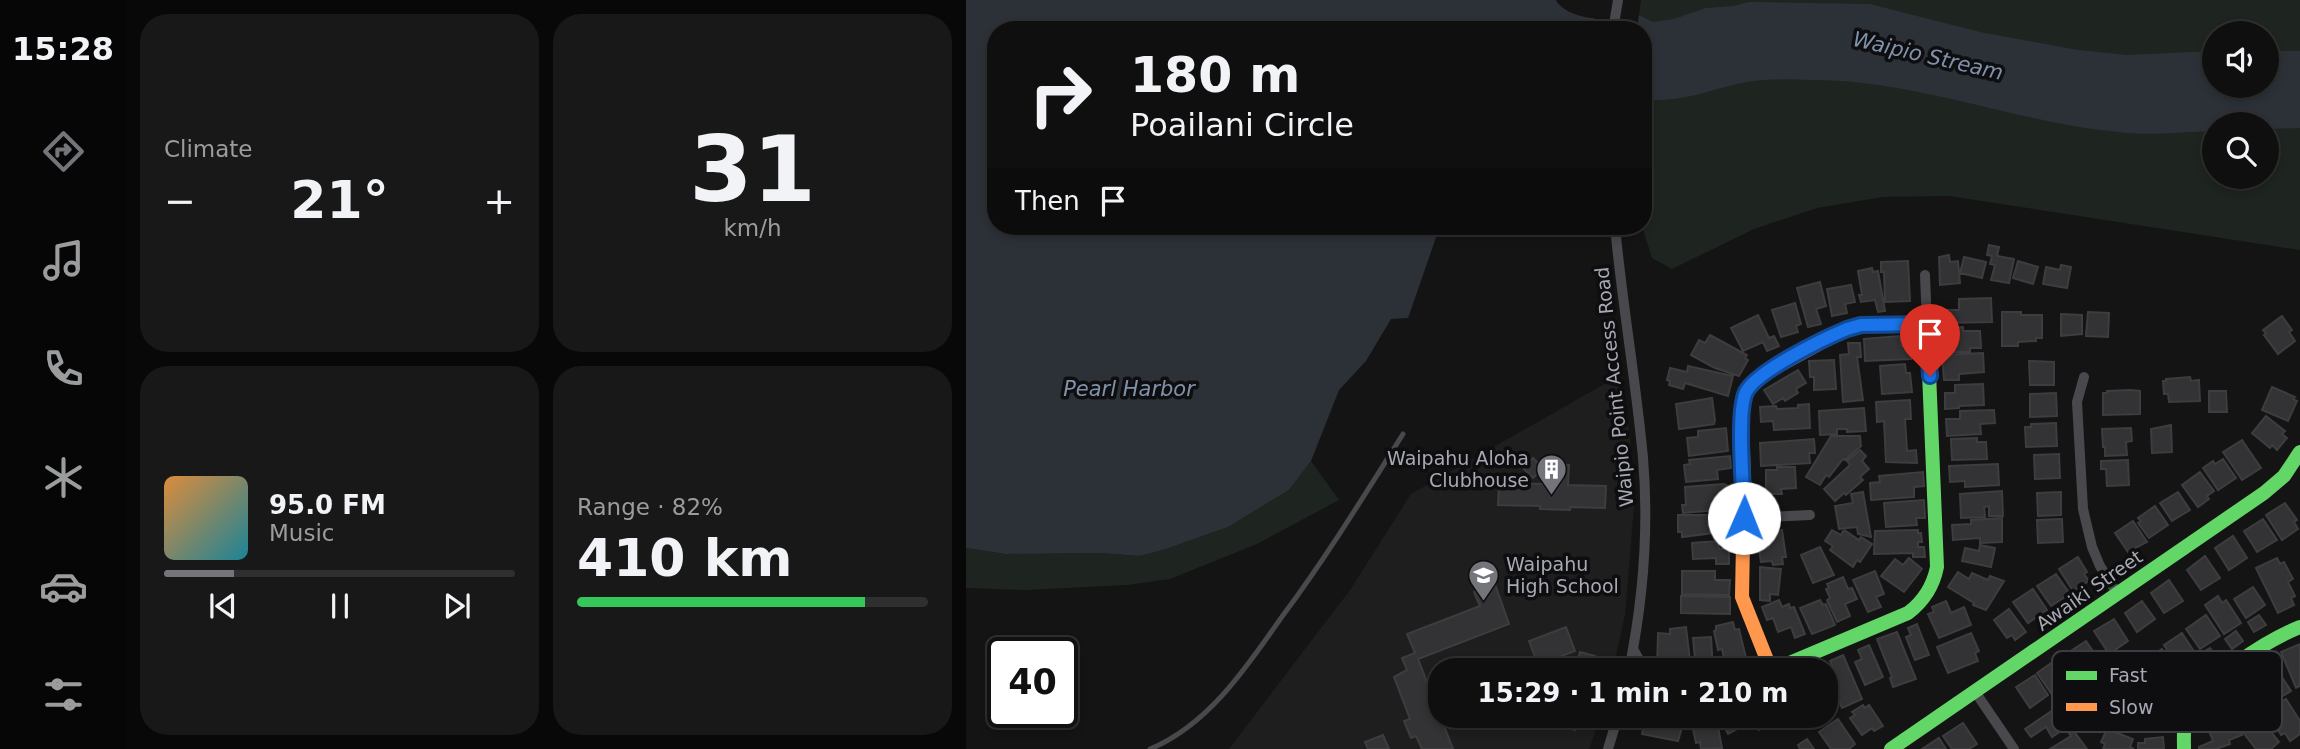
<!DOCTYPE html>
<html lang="en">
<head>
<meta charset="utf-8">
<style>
	:root { --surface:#0f0f0f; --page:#181818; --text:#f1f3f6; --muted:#9b9c9e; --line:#2f2f2f; --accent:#74757b }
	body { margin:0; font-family:"DejaVu Sans",sans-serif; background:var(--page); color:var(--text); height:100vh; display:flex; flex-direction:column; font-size:26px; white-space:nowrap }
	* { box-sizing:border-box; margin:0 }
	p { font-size:23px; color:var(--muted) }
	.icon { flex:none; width:38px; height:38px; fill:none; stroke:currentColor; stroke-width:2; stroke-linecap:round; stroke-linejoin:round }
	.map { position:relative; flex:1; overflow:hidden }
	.drawer { display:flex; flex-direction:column; gap:14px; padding:14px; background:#080808; width:840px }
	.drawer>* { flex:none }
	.banner { position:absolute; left:21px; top:21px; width:665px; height:214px; border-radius:28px; box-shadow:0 4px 10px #0003,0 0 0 2px var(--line); background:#0f0f0f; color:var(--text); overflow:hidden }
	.controls { position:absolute; left:1236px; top:21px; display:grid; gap:14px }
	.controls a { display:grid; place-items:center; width:77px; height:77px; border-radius:50%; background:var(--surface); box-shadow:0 4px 10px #0003,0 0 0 2px var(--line); font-size:35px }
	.speed { position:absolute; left:21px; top:637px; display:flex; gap:14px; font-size:35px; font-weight:700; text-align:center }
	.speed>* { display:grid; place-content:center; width:91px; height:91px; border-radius:50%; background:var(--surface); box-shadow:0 4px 10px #0003,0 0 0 2px var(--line); line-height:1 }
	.speed .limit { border:4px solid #111; border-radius:10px; background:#fff; color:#111 }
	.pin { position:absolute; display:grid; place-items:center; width:60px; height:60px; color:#fff; margin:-72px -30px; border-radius:50% 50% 50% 0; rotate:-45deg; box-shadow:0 0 7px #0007 }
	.pin .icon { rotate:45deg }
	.me { position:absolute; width:77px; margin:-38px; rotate:1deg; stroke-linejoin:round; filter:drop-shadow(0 0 5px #0008) }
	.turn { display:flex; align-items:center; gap:24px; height:147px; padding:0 28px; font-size:32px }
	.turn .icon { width:91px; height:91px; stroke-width:2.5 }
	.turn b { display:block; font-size:49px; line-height:60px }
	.then { display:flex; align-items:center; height:66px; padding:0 28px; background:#0003; gap:14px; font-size:26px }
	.big { font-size:52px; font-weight:800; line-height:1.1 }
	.drawer .tile { flex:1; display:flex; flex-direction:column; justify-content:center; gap:10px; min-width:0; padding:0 24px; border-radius:28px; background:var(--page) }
	.drawer .dial { align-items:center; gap:0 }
	.dial b { font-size:91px; line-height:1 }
	.song { display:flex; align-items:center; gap:21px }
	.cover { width:84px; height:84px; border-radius:10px; background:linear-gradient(135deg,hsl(30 70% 55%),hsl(190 70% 35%)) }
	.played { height:7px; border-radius:4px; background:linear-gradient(90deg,var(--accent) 20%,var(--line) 20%) }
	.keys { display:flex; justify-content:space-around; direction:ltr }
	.heat { display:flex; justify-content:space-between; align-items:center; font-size:38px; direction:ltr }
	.charge { height:10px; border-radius:5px; background:linear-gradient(90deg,#34c759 82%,var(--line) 0) }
	.drawer .tiles { flex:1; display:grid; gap:14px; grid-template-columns:repeat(2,1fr) }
	.trip { position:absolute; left:462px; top:658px; width:410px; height:70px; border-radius:28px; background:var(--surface); box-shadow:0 4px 10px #0003,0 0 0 2px var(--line); font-weight:800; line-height:70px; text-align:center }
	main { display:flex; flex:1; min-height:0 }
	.tabs { display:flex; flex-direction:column; width:126px; justify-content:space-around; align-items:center; background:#060606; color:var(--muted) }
	.tabs .icon { width:49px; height:49px }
	.tabs .selected { color:var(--accent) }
	.tabs b { font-size:32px; color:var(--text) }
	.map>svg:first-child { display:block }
	.built { fill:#1e1e1f }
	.green { fill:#1e241f; fill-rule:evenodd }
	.water { fill:#2c3138 }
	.building { fill:#333335; stroke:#3d3d40; stroke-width:2 }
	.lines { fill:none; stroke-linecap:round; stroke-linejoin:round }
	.lane { stroke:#49494d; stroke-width:5 }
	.street { stroke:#49494d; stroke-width:10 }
	.fast { stroke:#63d668; stroke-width:14 }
	.slow { stroke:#ff974d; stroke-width:14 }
	.route-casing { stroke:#114b97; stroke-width:18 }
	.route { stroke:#1a73e8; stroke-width:12 }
	.labels { text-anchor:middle; stroke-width:7; stroke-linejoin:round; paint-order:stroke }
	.street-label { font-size:19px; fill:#a7a9b3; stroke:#0e0e10 }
	.poi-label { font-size:19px; fill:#a7a9b3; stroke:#0e0e10; text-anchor:end }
	.water-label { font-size:21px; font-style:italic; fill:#8191aa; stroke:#0e0e10 }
	.key { fill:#0e0e10; stroke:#3c3c41; stroke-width:2 }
	.key-label { font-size:19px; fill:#a7a9b3 }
</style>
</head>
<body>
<main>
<nav class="tabs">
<b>15:28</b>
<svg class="icon selected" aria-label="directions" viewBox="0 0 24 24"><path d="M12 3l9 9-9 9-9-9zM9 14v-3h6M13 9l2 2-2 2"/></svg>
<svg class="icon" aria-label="music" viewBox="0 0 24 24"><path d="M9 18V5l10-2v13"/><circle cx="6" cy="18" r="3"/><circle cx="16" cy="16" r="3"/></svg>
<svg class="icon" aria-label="phone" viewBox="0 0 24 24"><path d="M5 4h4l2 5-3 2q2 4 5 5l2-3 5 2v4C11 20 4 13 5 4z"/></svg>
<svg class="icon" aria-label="climate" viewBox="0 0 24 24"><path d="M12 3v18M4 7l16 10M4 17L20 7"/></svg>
<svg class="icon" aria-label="car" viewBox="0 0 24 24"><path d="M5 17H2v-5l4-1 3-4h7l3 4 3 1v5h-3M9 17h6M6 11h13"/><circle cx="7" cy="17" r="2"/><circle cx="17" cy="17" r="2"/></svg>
<svg class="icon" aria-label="filters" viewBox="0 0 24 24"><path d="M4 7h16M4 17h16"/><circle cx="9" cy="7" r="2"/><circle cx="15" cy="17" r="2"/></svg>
</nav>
<section class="drawer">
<div class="tiles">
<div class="tile"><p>Climate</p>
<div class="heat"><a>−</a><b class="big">21°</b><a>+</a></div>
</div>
<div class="tile dial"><b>31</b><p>km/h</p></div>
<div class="tile">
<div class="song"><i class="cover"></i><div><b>95.0 FM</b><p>Music</p></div></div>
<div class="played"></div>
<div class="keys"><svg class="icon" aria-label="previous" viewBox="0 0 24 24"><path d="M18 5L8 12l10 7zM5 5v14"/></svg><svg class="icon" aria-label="pause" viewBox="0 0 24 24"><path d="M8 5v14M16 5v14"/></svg><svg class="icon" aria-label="next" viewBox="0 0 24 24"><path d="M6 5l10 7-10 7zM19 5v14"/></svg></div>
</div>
<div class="tile"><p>Range · 82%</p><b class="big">410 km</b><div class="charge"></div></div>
</div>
</section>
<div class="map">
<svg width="1334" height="749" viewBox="0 0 1334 749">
	<rect width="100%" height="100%" fill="#141414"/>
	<path class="built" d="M654,375L664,436L668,507L659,615L647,670H474V716H635L623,749H263L384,590L445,494Z"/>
	<path class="green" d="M675,0H1334V250L983,196L917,197L851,208L788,229L706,269L686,258L676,226H677V30H671ZM1248,33H1300V86H1248ZM1248,124H1300V177H1248Z
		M345,461L373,500L291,544L204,579L161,585L60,590L0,588V548L40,554L134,553L172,556L197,550L262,527L323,490Z"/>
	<path class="water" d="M0,0H590C595,11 616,18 628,18L627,30H30V226H474L442,318L425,319L400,361L373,390L345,461L323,490L262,527L197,550L173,556L134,553L40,554L0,548Z
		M783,2L904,4L1014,32L1112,50L1161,55L1248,51V86H1300V51H1334V128L1300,129V124H1248V131C1217,132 1183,136 1152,132C1059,123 970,88 876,81C851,80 822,78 797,80C756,83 719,105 677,99V30H671L673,15L687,22L708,19L740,8L768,6Z"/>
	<path class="building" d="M1023,245L1033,247L1031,256L1048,259L1043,283L1025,280L1029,265L1024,264L1026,256L1021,255Z
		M983,255L984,262L992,261L994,283L974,285L973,257Z
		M998,257L1020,262L1016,278L994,273Z
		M942,261L944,301L919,302L918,272H915V262Z
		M1052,261L1072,267L1067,284L1047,278Z
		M1095,265L1105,267L1101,288L1077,284L1080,267L1094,270Z
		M906,268L907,272L912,271L919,311L912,312L909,300L895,302L893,295H896L892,271Z
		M854,282L860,306L850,309L855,324L842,327L831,288Z
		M885,285L889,302L879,304L881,313L866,316L861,289Z
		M1025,298L1026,322L979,323L978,310H993V299Z
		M829,303L835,324L830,326L832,332L815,337L806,310Z
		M1036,312H1055V315H1076V338H1070V341L1052,342V346H1036Z
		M1122,312L1143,313L1142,337L1120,336Z
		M1095,314L1116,315V334L1095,336Z
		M792,315L803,338L808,336L813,346L801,351L797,342L777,351L765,328Z
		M1316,316L1326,330L1323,332L1329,341L1312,354L1298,335L1300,333L1297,330Z
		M997,327V331H1014L1015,348H1004V352H986V348L977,349V328Z
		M744,335L781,355L779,358L782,360L773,376L749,368L725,355L733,340L739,343Z
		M934,336L935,346H945V359L899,361L898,339Z
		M882,343H894L895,357H891L897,400L877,402L874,355L883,354Z
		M1017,353L1018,372L993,374V380H978L976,355Z
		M868,360L870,389L848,390V377H844L843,361Z
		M1063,361L1088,362V385H1064Z
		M939,364L940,373H944L946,392L916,394L914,366Z
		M722,366L767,376L762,396L719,383L717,389L703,385L704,381L701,380L704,368L721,372Z
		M832,370L840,383L830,389L832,393L819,401L817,398L807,404L798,390Z
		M1224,377L1225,381L1233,380L1234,401L1203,402L1202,394H1198L1197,381H1200V379Z
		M1017,384L1018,405L993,406V408L979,409V393H989V385Z
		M1306,387L1329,397L1327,399L1331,401L1322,421L1296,410Z
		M1165,390L1174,391V414L1137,415V393H1141V391Z
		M1243,391H1260L1261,412H1243Z
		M1090,393L1091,416L1064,417V394Z
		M746,398L749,420L748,424L713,429L710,404Z
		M944,400L945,419H939L941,451L950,450L951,463L920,462L918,421L911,422L910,402Z
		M843,404L844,428L808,430L807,421L795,422L794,407L810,406L811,409L832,408V405Z
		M898,408L900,431L881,432V429H871V434L854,435L853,411Z
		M1028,410L1029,423L1014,424L1015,434L981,436L980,419H994V411Z
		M1300,416L1319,431L1316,434L1321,438L1311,450L1306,445L1304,448L1286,433Z
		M1090,423L1091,446L1060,447L1059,427H1065V424Z
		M1205,425L1206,452L1186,453L1185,429Z
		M760,428L762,451L723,456L721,438L732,437V431Z
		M1165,428L1166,441L1160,442L1161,455L1139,456V447H1137L1136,429Z
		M865,436H894L895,446L879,460L877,459L863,477L860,475L854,485L840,477Z
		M1011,438V442H1020L1021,459L986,460L985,439Z
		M848,439L849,453H843L844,463L795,466L794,443Z
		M1276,440L1295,468L1276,480L1257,452Z
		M894,450L900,456L896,461L903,469L894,477L897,480L880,495L878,493L869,501L858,489L884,465L881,461Z
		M1093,454L1094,478L1069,479L1068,455Z
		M764,456L765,468L751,470L752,479L720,482L718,465L724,464L723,460Z
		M567,458L577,468L567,478L557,468Z
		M1257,459L1270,478L1252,490L1237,468L1247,461L1249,464Z
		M1162,460L1163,485L1141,486L1140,469H1135V461Z
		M578,464L603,465L602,485L640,486L639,508L604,507V510L574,509V506L532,505L533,483L577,484Z
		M1032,464L1033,485L999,487V481L984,482L983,466Z
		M811,467H829L830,488L815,489L816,494H800V470H811Z
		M957,472L958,486L948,487V497L905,500L904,483L914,482L913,476Z
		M1234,472L1248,491L1241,496L1243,499L1232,507L1216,485Z
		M758,484L762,486L764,509L717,513L716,505H720L719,487Z
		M1036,491L1037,516H1023V506L1018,507L1019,517L995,518L994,494Z
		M897,492L905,537L892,534L891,527L873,529L869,506L887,503L885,494Z
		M1095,492V515L1072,516L1071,493Z
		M1212,492L1224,510L1206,521L1194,503Z
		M958,500L959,518H950L951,525L920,527L918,503Z
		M1319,503L1331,520L1328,522L1332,529L1316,540L1300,515Z
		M1189,506L1202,525L1183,538L1172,523L1175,521L1172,518Z
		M712,515H763V531L716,537V532H712Z
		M1036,518V542L1014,543V538L987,540L986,525L1005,524V520Z
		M1096,519L1097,542L1072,543L1071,520Z
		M1297,519L1311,540L1291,552L1278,531Z
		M1167,521L1181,542L1162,552L1149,533Z
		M816,530L820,557H816L817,564L807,565L806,561L795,562L793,549L803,548L801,533Z
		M866,530L875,535L878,530L893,540L895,537L906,544L894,562L891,560L887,567L864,550L867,546L859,541Z
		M952,530V533H955L956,542H952V547H958L959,557H947V553L908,554L909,531Z
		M1267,536L1281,558L1263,570L1249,548Z
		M752,541L753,549L763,548V564H750V558L727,559L726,543Z
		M1014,545L1029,548L1025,567L996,561L999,548L1013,551Z
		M854,547L868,575L847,583L835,555Z
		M1239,556L1254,578L1235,590L1221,570Z
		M1112,557L1121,572L1118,574L1123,581L1107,591L1093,569Z
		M943,558L956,569L938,592L915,576L929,559L937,565Z
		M1311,558L1314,564L1318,562L1327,579L1322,582L1329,596L1325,598L1328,605L1312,613L1290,568Z
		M794,567L815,569L812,595L804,594V601L794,600Z
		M716,571H749V580H764L763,595L716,594Z
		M909,571L918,594L910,597L915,607L902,612L887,580Z
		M992,572L1003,579L1006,573L1022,580L1024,576L1038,581L1020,610L1007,605L1008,603L982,587Z
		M1090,574L1104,594L1085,606L1071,586Z
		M877,577L882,589L886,588L891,599L879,604L884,616L871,622L861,600L864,598L860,589L863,588L861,584Z
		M1203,580L1217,601L1198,613L1185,593Z
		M529,584L543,624L452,659L487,749H456L450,736L445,738L438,721L444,719L428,677L441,670L436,658L449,653L441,634L514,606L508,592Z
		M1287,587L1299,605L1280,618L1268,599Z
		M1067,589L1081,610L1062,623L1047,602Z
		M715,596L764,597V614L715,613Z
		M1252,596L1256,603L1260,600L1275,623L1258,634L1239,605Z
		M813,600L816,607L823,604L824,608L828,607L839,634L829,638L825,627L812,632L807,618L801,620L796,607Z
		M854,600L857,605L860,604L869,625L846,634L834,608Z
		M980,601L985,613L998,607L1005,625L973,638L962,614L968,612L966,607Z
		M1176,601L1189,619L1171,632L1159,613Z
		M1043,609L1060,632L1049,640L1046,635L1041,638L1028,620Z
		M1240,615L1254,636L1234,649L1220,629Z
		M1293,615L1300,625L1288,632L1282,622Z
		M1148,619L1162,641L1143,654L1128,631Z
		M767,622L769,630L773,629L781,662L760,667L756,649L752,650L748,631L750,630V626Z
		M951,624L963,655L949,660L940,637L945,635L942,628Z
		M600,627L609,651L572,665L563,641Z
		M720,627L725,670L691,669L692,633L704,634V629Z
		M1270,631L1277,641L1266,649L1259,639Z
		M931,632L950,679L927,687L924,678L926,677L911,639Z
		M1005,633L1013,651L1009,653L1012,661L982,673L971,647Z
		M1216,633L1231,656L1213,668L1198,645Z
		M745,637L747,670H730L727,638Z
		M1120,641L1133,660L1113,674L1100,654Z
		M1334,644V686L1330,688L1315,652Z
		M903,645L917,677L899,685L889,662L896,659L892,650Z
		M1244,648L1251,658L1244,663L1237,652Z
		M1196,649L1210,672L1192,684L1183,670L1187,667L1181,659Z
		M614,652L629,656L625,670H609Z
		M877,655L896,699L876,708L861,674L869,671L864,661Z
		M1091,659L1104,680L1085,693L1071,673Z
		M1304,659L1325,691L1310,700L1306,694L1293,702L1276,674Z
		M1069,675L1082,695L1064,708L1050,687Z
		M1320,699L1334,721V734L1324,741L1319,733L1315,735L1310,726L1313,724L1304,710Z
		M1099,702L1111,720L1086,737L1080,727L1065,737L1059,729Z
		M897,705L899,708L903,705L917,726L908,731L906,728L896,735L884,718L889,715L886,712Z
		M1296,715L1303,724L1301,727L1313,742L1305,749H1290L1276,731Z
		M597,716H613L609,730L594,726Z
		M691,716H713L717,724L712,741L676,734L679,721L683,722L684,718L689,720Z
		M744,716L746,728L752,727L756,748L735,749L734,742L730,743L725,719Z
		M753,716H781L784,722L762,734Z
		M786,716H806L809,722L793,730Z
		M872,719L889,744L883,749H865L853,732Z
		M1266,720L1268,727L1272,726L1276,735L1263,740L1264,744L1250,749H1233V747L1247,741L1242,728Z
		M997,723L1011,744L1003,749H986L977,736Z
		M1141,729L1167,739L1164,747L1168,749H1137L1139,744L1135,742Z
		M1107,730L1121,749H1084L1105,736L1103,733Z
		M417,735L423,749H402L399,742Z
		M1197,737L1198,749H1172V743H1179V739Z
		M973,738L980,749H956Z
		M841,739L848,749H834L832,745Z"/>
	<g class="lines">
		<path class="lane" d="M184,749C242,725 280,668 315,618C359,559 398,496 437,434"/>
		<path class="street" d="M647,30L652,0
			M649,226C656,303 670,381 677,458C683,529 677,601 663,670
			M959,275L961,324
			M1118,377L1111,402L1117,509L1126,547L1134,566L1151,593
			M777,518L844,515
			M667,649L679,670
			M1010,693L1048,749
			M1174,715L1218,724
			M642,749L652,716"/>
		<path class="fast" d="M807,670L942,613C958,601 967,587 971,567L961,324L895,325L867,336
			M925,749L1298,493L1318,476L1334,452
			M1218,749C1218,738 1217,727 1220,717C1232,683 1302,640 1334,627"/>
		<path class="slow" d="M805,670L776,597L778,488L776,414L779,395L784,386L799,373L867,336"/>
	</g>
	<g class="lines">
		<defs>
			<path id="route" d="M778,518C778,490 770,413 780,392C791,371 857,339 881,329L895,325L961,324L964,376"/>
		</defs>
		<use href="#route" class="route-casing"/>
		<use href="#route" class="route"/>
	</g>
	<defs>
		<symbol id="building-pin" viewBox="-11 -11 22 30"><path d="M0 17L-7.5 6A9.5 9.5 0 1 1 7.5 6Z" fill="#74757b" stroke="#0e0e10"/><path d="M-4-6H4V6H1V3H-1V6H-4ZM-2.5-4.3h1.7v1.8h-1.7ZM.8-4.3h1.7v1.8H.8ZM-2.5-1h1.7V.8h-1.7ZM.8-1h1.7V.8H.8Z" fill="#fff"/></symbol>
		<symbol id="school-pin" viewBox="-11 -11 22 30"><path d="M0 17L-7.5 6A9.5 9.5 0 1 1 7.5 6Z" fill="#74757b" stroke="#0e0e10"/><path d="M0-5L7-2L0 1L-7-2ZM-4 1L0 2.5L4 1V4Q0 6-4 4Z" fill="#fff"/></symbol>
	</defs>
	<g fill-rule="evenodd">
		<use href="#building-pin" x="568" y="452" width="35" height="47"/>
		<use href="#school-pin" x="500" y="558" width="35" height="47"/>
	</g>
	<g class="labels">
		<g class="street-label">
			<text transform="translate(648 387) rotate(-96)" y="7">Waipio Point Access Road</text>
			<text transform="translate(1123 590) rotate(-35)" y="7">Awaiki Street</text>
		</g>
		<g class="poi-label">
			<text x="563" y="465">Waipahu Aloha<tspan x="563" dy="22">Clubhouse</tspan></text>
			<text x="540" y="571" text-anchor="start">Waipahu<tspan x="540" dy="22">High School</tspan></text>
		</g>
		<g class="water-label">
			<text transform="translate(962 56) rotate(13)" y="7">Waipio Stream</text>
			<text x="163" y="396">Pearl Harbor</text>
		</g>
	</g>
	<rect x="1086" y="651" width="230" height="81" rx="10" class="key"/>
	<rect x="1100" y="671" width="31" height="9" fill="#63d668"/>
	<rect x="1100" y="703" width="31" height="8" fill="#ff974d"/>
	<g class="key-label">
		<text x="1143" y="682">Fast</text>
		<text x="1143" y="714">Slow</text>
	</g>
</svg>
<div class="controls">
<a><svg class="icon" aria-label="sound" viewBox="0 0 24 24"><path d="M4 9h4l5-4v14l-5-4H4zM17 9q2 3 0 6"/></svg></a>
<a><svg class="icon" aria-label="search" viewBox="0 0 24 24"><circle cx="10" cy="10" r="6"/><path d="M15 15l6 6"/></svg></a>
</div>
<div class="speed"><div class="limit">40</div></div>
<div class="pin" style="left:964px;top:376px;background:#d93025"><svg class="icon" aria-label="arrive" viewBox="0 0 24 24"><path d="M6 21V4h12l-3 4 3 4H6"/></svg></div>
<svg class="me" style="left:778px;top:518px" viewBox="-20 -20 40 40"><circle r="19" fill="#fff"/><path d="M0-13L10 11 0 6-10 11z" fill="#1a73e8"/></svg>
<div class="trip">15:29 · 1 min · 210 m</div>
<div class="banner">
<div class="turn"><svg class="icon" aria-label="right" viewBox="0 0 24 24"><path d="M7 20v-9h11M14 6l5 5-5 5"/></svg><div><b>180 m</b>Poailani Circle</div></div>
<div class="then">Then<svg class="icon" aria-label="arrive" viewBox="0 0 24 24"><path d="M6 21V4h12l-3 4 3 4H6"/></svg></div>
</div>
</div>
</main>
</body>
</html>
